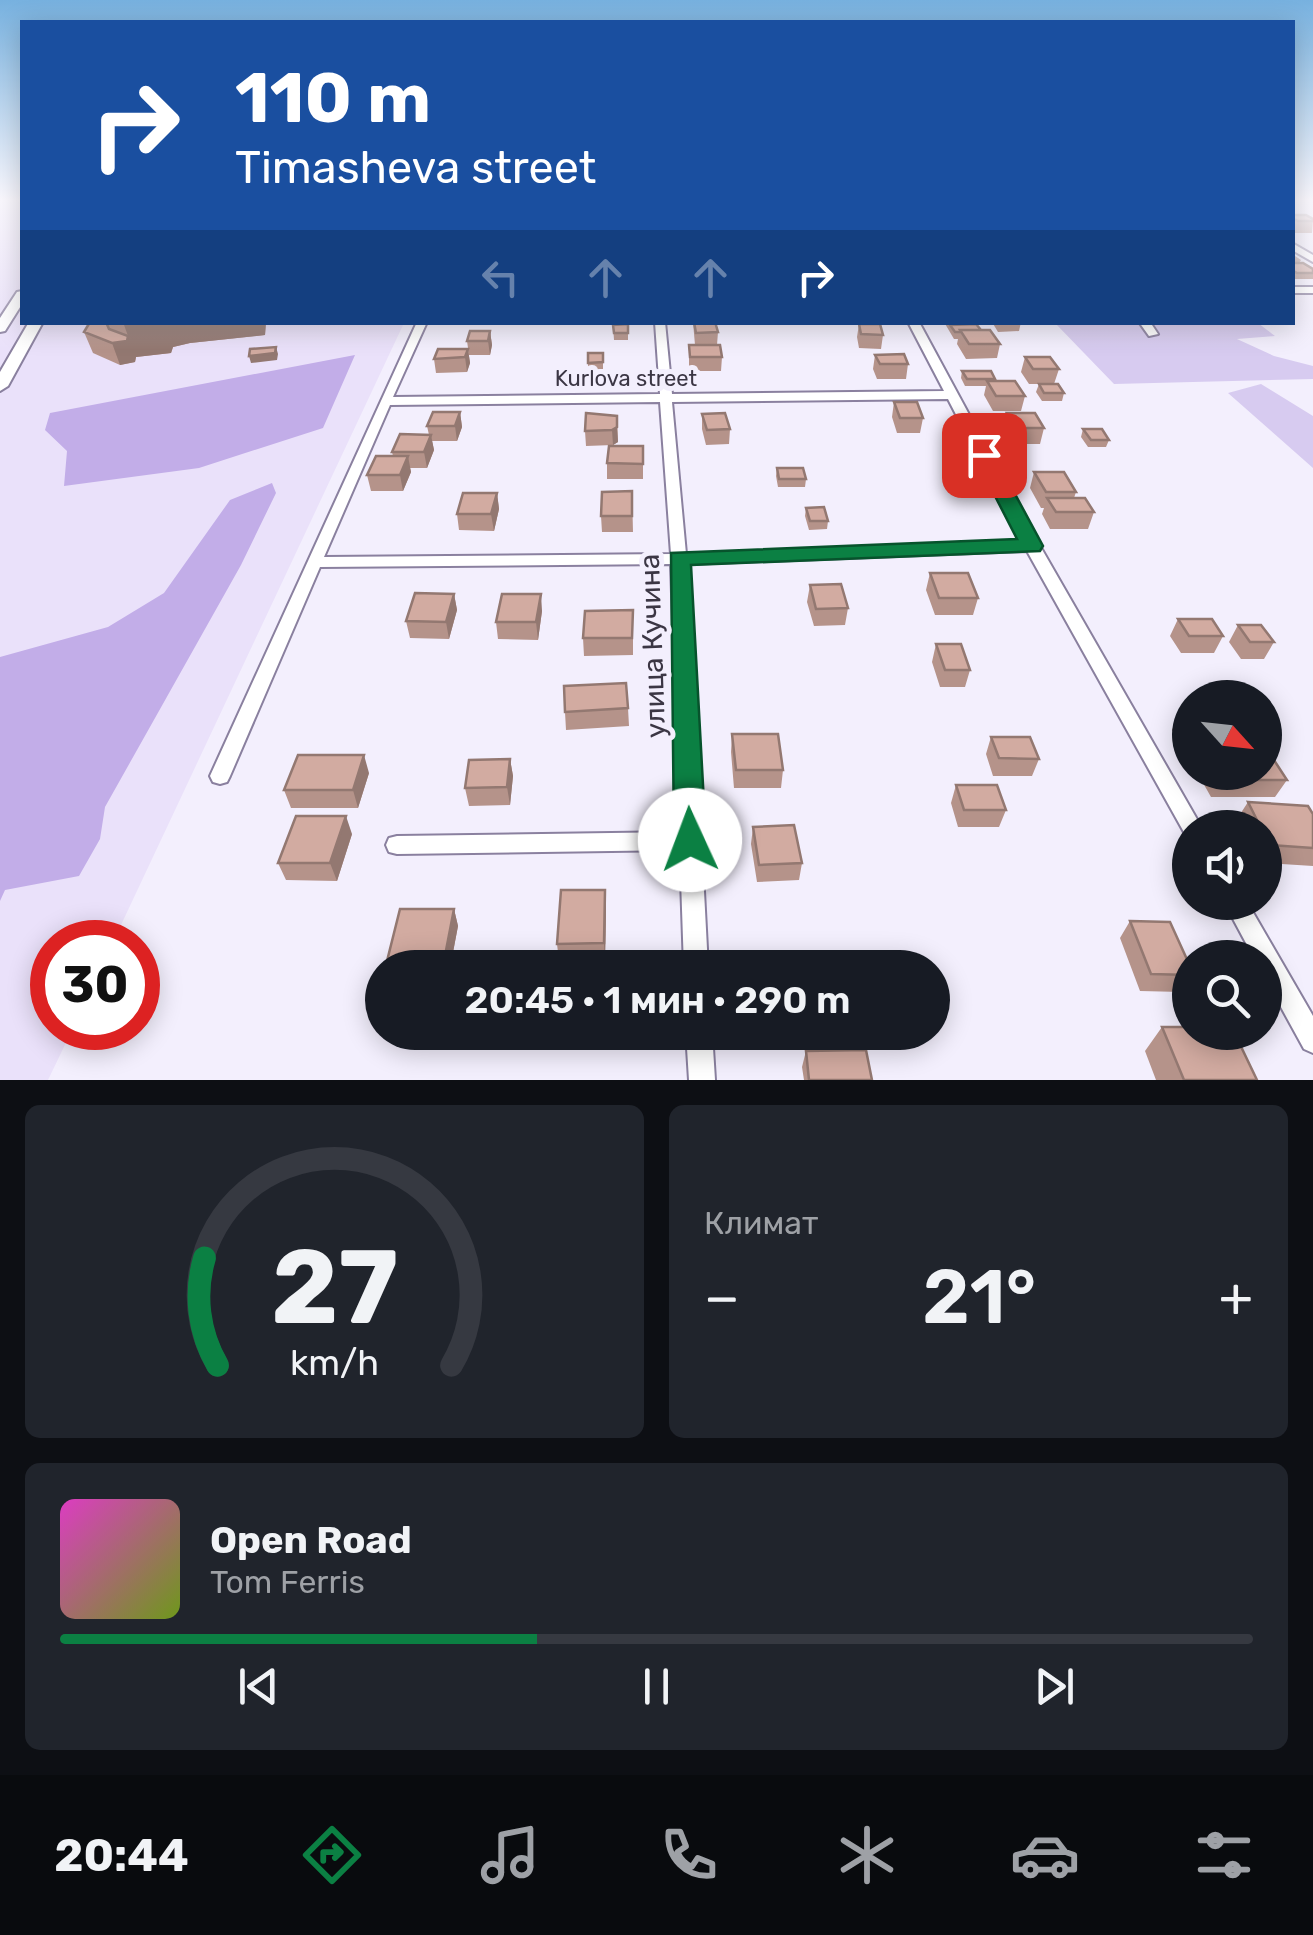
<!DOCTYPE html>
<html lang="ru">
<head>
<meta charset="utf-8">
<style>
	:root { --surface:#171b24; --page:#20242c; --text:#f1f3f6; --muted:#9ea1a6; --line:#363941; --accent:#0b8043 }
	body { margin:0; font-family:Rubik,sans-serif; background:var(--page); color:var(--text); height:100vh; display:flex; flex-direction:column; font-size:38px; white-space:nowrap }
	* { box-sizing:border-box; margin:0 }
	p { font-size:32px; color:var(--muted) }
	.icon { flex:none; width:55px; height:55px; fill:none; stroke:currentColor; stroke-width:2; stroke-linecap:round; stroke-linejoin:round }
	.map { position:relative; height:1080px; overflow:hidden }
	.side { display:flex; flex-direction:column; gap:25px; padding:25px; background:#0d0f14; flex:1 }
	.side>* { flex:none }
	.hud { position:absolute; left:20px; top:20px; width:1275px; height:305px; border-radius:0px; box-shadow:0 5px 25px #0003; background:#1a4fa0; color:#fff; overflow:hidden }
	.needle { width:65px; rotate:117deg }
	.controls { position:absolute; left:1172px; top:680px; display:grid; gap:20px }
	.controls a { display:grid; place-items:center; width:110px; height:110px; border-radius:50%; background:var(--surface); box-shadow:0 5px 25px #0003; font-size:50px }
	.speed { position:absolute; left:30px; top:920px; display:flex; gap:20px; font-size:50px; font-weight:700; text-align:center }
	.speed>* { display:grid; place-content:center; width:130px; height:130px; border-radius:50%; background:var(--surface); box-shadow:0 5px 25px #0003; line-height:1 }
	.speed .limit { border:15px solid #d22; background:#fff; color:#111 }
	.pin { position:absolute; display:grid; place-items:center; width:85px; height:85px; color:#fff; margin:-42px; border-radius:20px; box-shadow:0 5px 15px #0006 }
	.me { position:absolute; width:110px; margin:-55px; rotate:358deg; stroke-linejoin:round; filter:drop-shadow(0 0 8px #0008) }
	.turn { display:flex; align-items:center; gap:35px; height:210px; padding:0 50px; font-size:45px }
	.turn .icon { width:130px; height:130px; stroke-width:2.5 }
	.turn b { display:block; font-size:70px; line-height:85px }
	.lanes { display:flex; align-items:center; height:95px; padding:0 50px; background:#0003; justify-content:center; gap:50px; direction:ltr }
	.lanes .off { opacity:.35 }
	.big { font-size:75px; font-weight:600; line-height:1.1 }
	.side .card { flex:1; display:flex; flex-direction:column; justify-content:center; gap:15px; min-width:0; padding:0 35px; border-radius:15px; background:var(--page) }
	.side .dial { align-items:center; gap:0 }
	.dial svg { height:260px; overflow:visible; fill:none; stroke:var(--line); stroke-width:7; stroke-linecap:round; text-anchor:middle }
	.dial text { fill:var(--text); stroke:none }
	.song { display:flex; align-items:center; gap:30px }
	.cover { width:120px; height:120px; border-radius:15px; background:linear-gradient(135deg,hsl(310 70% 55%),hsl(80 70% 35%)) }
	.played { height:10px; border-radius:5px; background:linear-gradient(90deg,var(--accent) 40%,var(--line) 40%) }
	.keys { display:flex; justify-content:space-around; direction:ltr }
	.heat { display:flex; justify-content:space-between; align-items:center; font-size:55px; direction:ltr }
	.side .tiles { flex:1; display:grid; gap:25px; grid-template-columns:1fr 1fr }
	.card:last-child { grid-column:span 2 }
	.trip { position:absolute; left:365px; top:950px; width:585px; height:100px; border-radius:50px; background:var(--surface); box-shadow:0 5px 25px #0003; font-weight:600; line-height:100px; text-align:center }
	.menu { display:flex; height:160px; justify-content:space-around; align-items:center; background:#090b0e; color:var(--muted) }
	.menu .icon { width:70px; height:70px }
	.menu .on { color:var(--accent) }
	.menu b { font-size:45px; color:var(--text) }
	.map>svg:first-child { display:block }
	.built { fill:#eae1fa }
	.green { fill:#d7cbf0 }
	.forest { fill:#c2ade8 }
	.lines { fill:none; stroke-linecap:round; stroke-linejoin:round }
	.street-casing { stroke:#8a809f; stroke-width:4 }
	.secondary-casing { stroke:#8a809f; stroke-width:4 }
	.street { fill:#fff; fill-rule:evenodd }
	.secondary { fill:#fff; fill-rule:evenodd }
	.wall { fill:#b5938a }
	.shaded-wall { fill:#937871 }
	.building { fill:#d2aba1; stroke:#937871; stroke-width:2.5 }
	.route { fill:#0b8043; stroke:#07532c; stroke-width:2.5 }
	.labels { text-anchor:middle; stroke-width:10; stroke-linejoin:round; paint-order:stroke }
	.far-street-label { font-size:22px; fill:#3b3644; stroke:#f3effd }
	.street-label { font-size:28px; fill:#3b3644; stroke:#f3effd }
</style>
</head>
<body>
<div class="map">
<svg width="1313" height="1080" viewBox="0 0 1313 1080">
	<rect width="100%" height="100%" fill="#f3effd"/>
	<path class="built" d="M0,199H22V322L404,323L113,942H52V1028H73L48,1080H0Z"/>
	<path class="green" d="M1055,323H1258L1275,336L1237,339L1274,356L1313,366V379L1114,384Z
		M1261,384L1313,416V468L1228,393Z"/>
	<path class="forest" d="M355,355L323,428L199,468L64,486L67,451L45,430L50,413Z
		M272,483L276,493L241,565L105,807L100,839L79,876L5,890L0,901V657L108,627L164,593L230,500Z"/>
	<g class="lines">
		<defs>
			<path id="street" d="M1292,243L1313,255V262L1292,250Z
				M1292,287H1313V293H1292Z
				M417,322H427L393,397L660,394L655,322H665L672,394L944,391L908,322H919L1040,546L1202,828H1190V836L1185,834L1027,551L687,564L708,968H684L680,850L397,854L389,852L386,845L389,838L397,836L680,832L671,564L320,567L230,776L227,782L220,784L213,782L210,776ZM948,399L1022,542L686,554L672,402ZM660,402L671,554L324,557L390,405Z
				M1139,322H1150L1158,334L1149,336Z
				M1224,902H1247L1313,1016V1053L1304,1049L1265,978V958H1254Z
				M686,1032H712L715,1080H689Z"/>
			<path id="secondary" d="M22,291V304L5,331L0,332V318L17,292Z
				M29,322H43L8,386L0,391V372Z"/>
		</defs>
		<use href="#street" class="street-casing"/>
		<use href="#secondary" class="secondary-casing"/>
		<use href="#street" class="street"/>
		<use href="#secondary" class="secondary"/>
	</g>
	<path class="wall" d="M1292,215L1313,219L1312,233H1292Z
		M1292,254L1301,260L1299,263L1313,273V279H1292Z
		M90,322H266L265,335L190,343L173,347L171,353L136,357L135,362L120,365L93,353L84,332Z
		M693,322L718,332L717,345L722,357L721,371H689V345H695Z
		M841,322H891V324H861L883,335L881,349L859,348L857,337L859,324Z
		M944,322H974V324L981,330L1000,344L997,358L966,359L957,344L958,339H954Z
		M992,322H1021L1019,331L998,332Z
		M628,324V340H614L613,325Z
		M490,331L492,345L490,355H469L467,341Z
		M468,349L470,363L467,372L436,373L434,359Z
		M588,353H603V369L588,370Z
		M875,355L908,364L906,379H877L873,369Z
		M1025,357L1059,369L1054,384H1029L1021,372Z
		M962,371L995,379V381L1025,396L1021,411H993L984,395L986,386H965L961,378Z
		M1039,384L1064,393L1062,401H1042L1036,392Z
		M894,402L923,418L920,433H897L892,417Z
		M460,412L462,427L457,441H432L434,450L427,468H410L411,472L403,491H371L367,475L393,456L392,452L429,435L427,426Z
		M1007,413L1044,428L1040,444H1012L1003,428Z
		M702,414L730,429L729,444L706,445L702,429Z
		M617,416L618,442L613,445L586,446L585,431Z
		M1083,429L1109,440L1106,447H1088L1081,437Z
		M643,446V479H607V463Z
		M777,468L806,479L805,487H778L776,476Z
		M1034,472L1076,492L1074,498L1094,512L1088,529H1050L1042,514L1044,508H1041L1030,488Z
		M632,491L633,532H602L601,516Z
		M497,493L499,509L494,531L459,530L457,514Z
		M806,508L828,521L827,529L809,530L805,516Z
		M930,573L978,598L973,615H935L926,590Z
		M810,585L848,608L845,625L814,626L807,602Z
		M454,594L457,610L449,639L410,638L406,621Z
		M633,610V655L584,656L583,638Z
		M542,611L538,640L498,639L496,622Z
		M1178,619L1223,636L1214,653H1181L1170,636Z
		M1238,625L1274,642L1264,659H1241L1229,642Z
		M936,644L970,670L965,687H940L932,662Z
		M628,708L629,726L566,730L565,712Z
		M1181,712H1190V761L1172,730Z
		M732,734L783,770L781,788H734L731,752Z
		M991,737L1039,759L1032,776H993L986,754Z
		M510,759L513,776L510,805L469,806L465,788Z
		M1198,772H1265L1287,780L1275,797H1211L1198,774Z
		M369,773L358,808H291L284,790Z
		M956,785L1006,810L999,827H958L951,803Z
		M1248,802L1313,814V866L1265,863V828H1241L1237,819Z
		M753,827L802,863L799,880L757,882L751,844Z
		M352,834L337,881L286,880L278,863Z
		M606,907L605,960L559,961L557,944Z
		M454,909L458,926L450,968H387L386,965Z
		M1130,921L1190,966V980L1182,992L1140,991L1120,938Z
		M1162,1027L1257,1080H1156L1145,1051Z
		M806,1051L872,1080H804L802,1067Z"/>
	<path class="shaded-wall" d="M123,322H266L265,335L190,343L173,347L171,353L136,357L135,362L120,365L112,343L128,336Z
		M490,331L492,345L490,355L488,341Z
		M276,347L278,354L277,360L251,363L249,356Z
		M468,349L470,363L467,372L465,357Z
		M460,412L462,427L457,441L455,426Z
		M617,427L618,442L613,445L612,430Z
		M431,435L434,450L427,468L424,452Z
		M408,456L411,472L403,491L400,475Z
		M497,493L499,509L494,531L491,514Z
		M454,594L457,610L449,639L446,622Z
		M541,594L542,611L538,640L536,622Z
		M364,755L369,773L358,808L353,790Z
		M510,759L513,776L510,805L507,787Z
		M346,816L352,834L337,881L330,863Z
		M605,890L606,907L605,960L604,943Z
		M454,909L458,926L450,968H443Z"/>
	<path class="building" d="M1292,215H1306L1313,219V221H1298L1292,218Z
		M1292,263H1303L1313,269V273H1297L1292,270Z
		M90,322H106L109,329L128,336L127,341L112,343L84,332Z
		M694,322H715L718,332L696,333Z
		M628,324V333H614L613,325Z
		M859,324H880L883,335L861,334Z
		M976,324L981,330H960L961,332H955L950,325Z
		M960,330H990L1000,344H969Z
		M470,331H490L488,341H467Z
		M689,345H720L722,357H690Z
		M276,347L275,353L249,356L250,349Z
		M438,349H468L465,357L434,359Z
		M588,353H603V362L588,363Z
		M904,354L908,364H880L875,355Z
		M1025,357H1050L1059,369H1033Z
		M962,371H991L995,379H967Z
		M987,381H1015L1025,396H996Z
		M1039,384H1058L1064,393H1044Z
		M894,402H917L923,418H900Z
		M433,412H460L455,426H427Z
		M586,413L617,416V427L612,430L585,431Z
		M725,413L730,429L707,430L702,414Z
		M1007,413H1035L1044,428H1016Z
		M1083,429H1102L1109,440H1091Z
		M400,434L431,435L424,452H392Z
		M609,446H643V464L607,463Z
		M376,456H408L400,475H367Z
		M777,468H803L806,479H779Z
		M1034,472H1064L1076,492H1046Z
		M632,491V516H601L602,492Z
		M463,493H497L491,514H457Z
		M1047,498H1085L1094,512H1056Z
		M824,507L828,521H810L806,508Z
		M930,573H968L978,598H939Z
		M841,584L848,608L816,609L810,585Z
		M415,593L454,594L446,622L406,621Z
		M502,594H541L536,622H496Z
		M633,610L632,638H583L585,611Z
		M1178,619H1212L1223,636H1189Z
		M1238,625H1261L1274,642H1250Z
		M936,644H961L970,670H945Z
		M626,683L628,708L565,712L564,686Z
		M1181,712H1190V727Z
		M732,734H778L783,770H736Z
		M991,737H1030L1039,759L999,758Z
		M298,755H364L353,790H284Z
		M1265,757H1272L1287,780H1221L1217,772H1265Z
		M510,759L507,787L465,788L469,760Z
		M956,785H997L1006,810H964Z
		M1248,802L1308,806L1313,814V848L1270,845L1265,834V828H1261Z
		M296,816H346L330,863H278Z
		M794,825L802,863L759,865L753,827Z
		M561,890H605L604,943L557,944Z
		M400,909H454L443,966L386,965Z
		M1130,921L1170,922L1190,966V975L1151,974Z
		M1162,1027H1190V1032H1234L1257,1080H1184Z
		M866,1050L872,1080H809L806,1051Z"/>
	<linearGradient id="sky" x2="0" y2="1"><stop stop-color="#77b1df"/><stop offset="0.57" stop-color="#faf8fe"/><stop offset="1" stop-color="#faf8fe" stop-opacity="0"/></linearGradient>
	<rect width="1313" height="350" fill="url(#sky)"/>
	<path class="route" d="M984,449L994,455L1043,546L1040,551L691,565L706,840L702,850L690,855L679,850L674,840L671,553L1017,539L974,455Z"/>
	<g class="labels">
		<g class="far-street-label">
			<text x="626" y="386">Kurlova street</text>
		</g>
		<g class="street-label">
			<text transform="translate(652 646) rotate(-92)" y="10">улица Кучина</text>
		</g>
	</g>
</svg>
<div class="controls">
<a><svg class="needle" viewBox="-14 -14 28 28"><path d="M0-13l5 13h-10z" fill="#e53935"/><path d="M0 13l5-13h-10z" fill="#9ea1a6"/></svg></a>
<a><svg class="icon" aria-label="sound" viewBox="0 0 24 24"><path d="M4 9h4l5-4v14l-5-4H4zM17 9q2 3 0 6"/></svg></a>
<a><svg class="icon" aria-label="search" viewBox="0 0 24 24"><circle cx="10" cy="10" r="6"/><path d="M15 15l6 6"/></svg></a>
</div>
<div class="speed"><div class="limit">30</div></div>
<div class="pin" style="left:984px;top:455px;background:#d93025"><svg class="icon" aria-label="arrive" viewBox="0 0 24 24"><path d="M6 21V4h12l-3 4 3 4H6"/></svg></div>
<svg class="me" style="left:690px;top:840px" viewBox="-20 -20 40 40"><circle r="19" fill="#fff"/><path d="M0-13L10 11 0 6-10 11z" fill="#0b8043"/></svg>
<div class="trip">20:45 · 1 мин · 290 m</div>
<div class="hud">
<div class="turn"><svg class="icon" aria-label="right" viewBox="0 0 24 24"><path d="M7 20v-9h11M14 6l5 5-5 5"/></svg><div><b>110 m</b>Timasheva street</div></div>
<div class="lanes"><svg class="icon off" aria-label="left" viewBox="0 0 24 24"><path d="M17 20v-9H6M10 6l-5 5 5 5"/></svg><svg class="icon off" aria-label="ahead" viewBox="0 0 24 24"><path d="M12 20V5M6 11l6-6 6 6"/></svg><svg class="icon off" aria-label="ahead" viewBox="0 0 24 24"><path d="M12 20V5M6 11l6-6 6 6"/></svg><svg class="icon" aria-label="right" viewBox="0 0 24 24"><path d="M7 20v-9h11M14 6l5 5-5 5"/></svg></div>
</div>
</div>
<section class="side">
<div class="tiles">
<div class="card dial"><svg viewBox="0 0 100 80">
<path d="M14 69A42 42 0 1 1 86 69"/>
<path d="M14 69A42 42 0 0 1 10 36" stroke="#0b8043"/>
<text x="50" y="56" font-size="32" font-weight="700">27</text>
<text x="50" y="72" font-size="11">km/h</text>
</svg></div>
<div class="card"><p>Климат</p>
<div class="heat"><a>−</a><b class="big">21°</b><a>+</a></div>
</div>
<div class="card">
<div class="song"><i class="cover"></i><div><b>Open Road</b><p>Tom Ferris</p></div></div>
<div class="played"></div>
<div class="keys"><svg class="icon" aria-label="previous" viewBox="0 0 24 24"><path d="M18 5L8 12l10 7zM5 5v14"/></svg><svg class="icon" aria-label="pause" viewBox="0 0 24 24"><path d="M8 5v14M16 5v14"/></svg><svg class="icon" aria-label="next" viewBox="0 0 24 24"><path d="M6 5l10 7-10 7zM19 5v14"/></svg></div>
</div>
</div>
</section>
<nav class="menu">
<b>20:44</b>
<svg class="icon on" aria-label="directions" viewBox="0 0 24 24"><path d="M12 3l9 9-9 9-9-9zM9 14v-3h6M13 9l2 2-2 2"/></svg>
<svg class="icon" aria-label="music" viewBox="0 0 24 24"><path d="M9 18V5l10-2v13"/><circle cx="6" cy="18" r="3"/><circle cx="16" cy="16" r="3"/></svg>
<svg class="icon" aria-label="phone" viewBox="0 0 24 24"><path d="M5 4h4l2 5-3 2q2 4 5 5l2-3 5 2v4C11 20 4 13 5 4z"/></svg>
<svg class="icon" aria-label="climate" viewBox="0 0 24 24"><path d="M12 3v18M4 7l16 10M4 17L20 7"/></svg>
<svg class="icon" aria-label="car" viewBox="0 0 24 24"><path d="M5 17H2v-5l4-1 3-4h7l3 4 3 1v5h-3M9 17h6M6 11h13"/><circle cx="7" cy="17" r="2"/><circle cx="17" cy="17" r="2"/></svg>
<svg class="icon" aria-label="filters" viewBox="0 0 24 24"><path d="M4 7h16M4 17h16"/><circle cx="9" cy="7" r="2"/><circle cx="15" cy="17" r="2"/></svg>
</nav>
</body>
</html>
